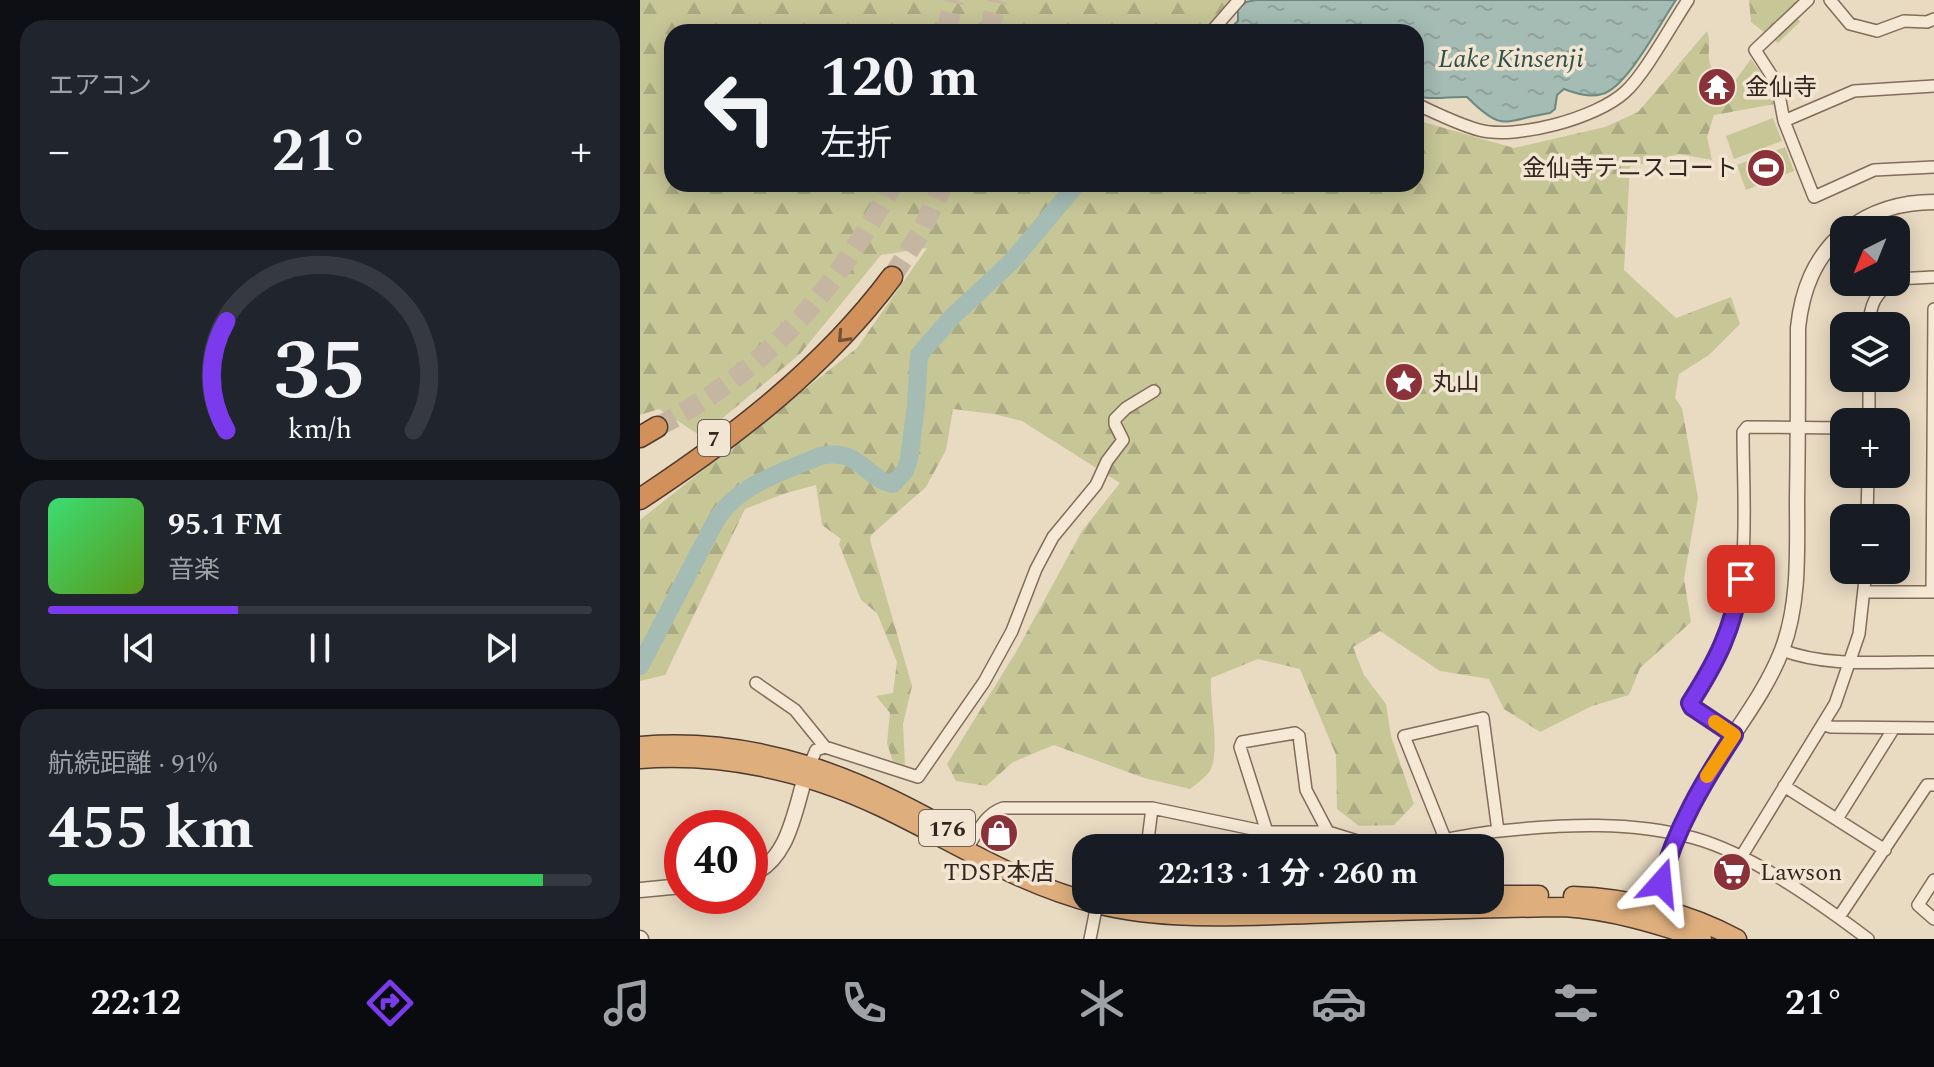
<!DOCTYPE html>
<html lang="ja">
<head>
<meta charset="utf-8">
<style>
	:root { --surface:#171b24; --page:#20242c; --text:#f1f3f6; --muted:#9ea1a6; --line:#363941; --accent:#7c3aed }
	body { margin:0; font-family:Spectral,"Noto Sans JP",serif; background:var(--page); color:var(--text); height:100vh; display:flex; flex-direction:column; font-size:30px; white-space:nowrap }
	* { box-sizing:border-box; margin:0 }
	p { font-size:26px; color:var(--muted) }
	.icon { flex:none; width:44px; height:44px; fill:none; stroke:currentColor; stroke-width:2; stroke-linecap:round; stroke-linejoin:round }
	.map { position:relative; flex:1; overflow:hidden }
	.side { display:flex; flex-direction:column; gap:20px; padding:20px; background:#0d0f14; width:640px }
	.side>* { flex:none }
	.hud { position:absolute; left:24px; top:24px; width:760px; height:168px; border-radius:24px; box-shadow:0 4px 20px #0003; background:#171b24; color:var(--text); overflow:hidden }
	.needle { width:52px; rotate:223deg }
	.tools { position:absolute; left:1190px; top:216px; display:grid; gap:16px }
	.tools a { display:grid; place-items:center; width:80px; height:80px; border-radius:16px; background:var(--surface); box-shadow:0 4px 20px #0003; font-size:40px }
	.speed { position:absolute; left:24px; top:810px; display:flex; gap:16px; font-size:40px; font-weight:700; text-align:center }
	.speed>* { display:grid; place-content:center; width:104px; height:104px; border-radius:50%; background:var(--surface); box-shadow:0 4px 20px #0003; line-height:1 }
	.speed .limit { border:12px solid #d22; background:#fff; color:#111 }
	.pin { position:absolute; display:grid; place-items:center; width:68px; height:68px; color:#fff; margin:-34px; border-radius:16px; box-shadow:0 4px 12px #0006 }
	.me { position:absolute; width:88px; margin:-44px; rotate:18deg; stroke-linejoin:round; filter:drop-shadow(0 0 6px #0008) }
	.turn { display:flex; align-items:center; gap:28px; height:168px; padding:0 24px; font-size:36px }
	.turn .icon { width:104px; height:104px; stroke-width:2.5 }
	.turn b { display:block; font-size:56px; line-height:68px }
	.big { font-size:60px; font-weight:700; line-height:1.1 }
	.side .tile { flex:1; display:flex; flex-direction:column; justify-content:center; gap:12px; min-width:0; padding:0 28px; border-radius:24px; background:var(--page) }
	.side .dial { align-items:center; gap:0 }
	.dial svg { height:208px; overflow:visible; fill:none; stroke:var(--line); stroke-width:7; stroke-linecap:round; text-anchor:middle }
	.dial text { fill:var(--text); stroke:none }
	.song { display:flex; align-items:center; gap:24px }
	.cover { width:96px; height:96px; border-radius:12px; background:linear-gradient(135deg,hsl(140 70% 55%),hsl(90 70% 35%)) }
	.played { height:8px; border-radius:4px; background:linear-gradient(90deg,var(--accent) 35%,var(--line) 35%) }
	.keys { display:flex; justify-content:space-around; direction:ltr }
	.heat { display:flex; justify-content:space-between; align-items:center; font-size:44px; direction:ltr }
	.charge { height:12px; border-radius:6px; background:linear-gradient(90deg,#34c759 91%,var(--line) 0) }
	.trip { position:absolute; left:432px; top:834px; width:432px; height:80px; border-radius:24px; background:var(--surface); box-shadow:0 4px 20px #0003; font-weight:700; line-height:80px; text-align:center }
	.dock { display:flex; height:128px; justify-content:space-around; align-items:center; background:#090b0e; color:var(--muted) }
	.dock .icon { width:56px; height:56px }
	.dock .current { color:var(--accent) }
	.dock b { font-size:36px; color:var(--text) }
	main { display:flex; flex:1; min-height:0 }
	.map>svg:first-child { display:block }
	.forest { fill:url(#forest-firs) }
	.park { fill:#c6c697 }
	.water { fill:url(#water-ripples); stroke:#6c897f; stroke-width:2 }
	.lines { fill:none; stroke-linecap:round; stroke-linejoin:round }
	.river { stroke:#a4bcb3; stroke-width:18 }
	.motorway-tunnel { stroke:#c5b6a1; stroke-width:20; stroke-dasharray:20 10; stroke-linecap:butt }
	.minor-casing { stroke:#826c5b; stroke-width:14 }
	.tertiary-casing { stroke:#826c5b; stroke-width:17 }
	.trunk-casing { stroke:#503b2f; stroke-width:21 }
	.motorway-casing { stroke:#503b2f; stroke-width:23 }
	.minor { stroke:#f5e8d4; stroke-width:11 }
	.tertiary { stroke:#f5e8d4; stroke-width:14 }
	.trunk { stroke:#deae7c; stroke-width:18 }
	.motorway { stroke:#d2915a; stroke-width:20 }
	.oneway { stroke:#735136 }
	.route-casing { stroke:#51269a; stroke-width:20 }
	.route { stroke:#7c3aed; stroke-width:14 }
	.slow { stroke:#f59e0b; stroke-width:14 }
	.labels { text-anchor:middle; stroke-width:7; stroke-linejoin:round; paint-order:stroke }
	.shield { fill:#f2e5d1; stroke:#6c5f54; stroke-width:2 }
	.shield-label { font-size:22px; font-weight:bold; fill:#33261e }
	.poi-label { font-size:24px; fill:#33261e; stroke:#f2e5d1; text-anchor:start }
	.water-label { font-size:26px; font-style:italic; fill:#2e514b; stroke:#f2e5d1 }
</style>
</head>
<body>
<main>
<section class="side">
<div class="tile"><p>エアコン</p>
<div class="heat"><a>−</a><b class="big">21°</b><a>+</a></div>
</div>
<div class="tile dial"><svg viewBox="0 0 100 80">
<path d="M14 69A42 42 0 1 1 86 69"/>
<path d="M14 69A42 42 0 0 1 14 27" stroke="#7c3aed"/>
<text x="50" y="56" font-size="32" font-weight="700">35</text>
<text x="50" y="72" font-size="11">km/h</text>
</svg></div>
<div class="tile">
<div class="song"><i class="cover"></i><div><b>95.1 FM</b><p>音楽</p></div></div>
<div class="played"></div>
<div class="keys"><svg class="icon" aria-label="previous" viewBox="0 0 24 24"><path d="M18 5L8 12l10 7zM5 5v14"/></svg><svg class="icon" aria-label="pause" viewBox="0 0 24 24"><path d="M8 5v14M16 5v14"/></svg><svg class="icon" aria-label="next" viewBox="0 0 24 24"><path d="M6 5l10 7-10 7zM19 5v14"/></svg></div>
</div>
<div class="tile"><p>航続距離 · 91%</p><b class="big">455 km</b><div class="charge"></div></div>
</section>
<div class="map">
<svg width="1294" height="939" viewBox="0 0 1294 939">
	<defs>
		<pattern id="forest-firs" width="22" height="20" patternUnits="userSpaceOnUse" patternTransform="scale(2)"><rect width="22" height="20" fill="#c6c697"/><path d="M5 1l3.5 6h-7zM16 11l3.5 6h-7z" fill="#abaa82"/></pattern>
		<pattern id="water-ripples" width="26" height="14" patternUnits="userSpaceOnUse" patternTransform="scale(2)"><rect width="26" height="14" fill="#a4bcb3"/><path d="M2 4q2-2 4 0t4 0M15 11q2-2 4 0t4 0" fill="none" stroke="#8ea19a"/></pattern>
	</defs>
	<rect width="100%" height="100%" fill="#e9dac2"/>
	<path class="forest" d="M0,0H594L565,32H32V184H776V120L874,148L965,127L998,112L1067,31C1073,48 1064,54 1073,71L1064,80L1074,94L1089,89L1111,59L1129,84L1135,104L1074,115L1067,137L1072,160L1039,154L990,167L984,270L1036,318L1091,297L1100,324L1069,355L1039,374L1035,398L1042,408L1058,498L1044,579L1051,622L1000,668L989,695L952,706L900,732L864,709L849,679L800,671L740,631L713,647L724,675L746,704L751,736L774,804L754,825L719,826L697,809L696,755L660,669L618,659L571,678C569,703 581,750 570,771C566,777 556,784 550,789L504,778L414,745L373,762L346,786L316,781L307,764L376,652L442,531L480,483L382,421L354,414L313,409L306,450L286,487L231,535L230,540L272,686L263,724L265,765L253,762L247,743L250,713L236,696L253,693L257,662L237,613L221,600L199,544L201,539L182,525L176,485L143,494L105,509L25,675L0,681V520L217,348L287,248L241,255L160,354L61,436L19,409L0,415Z
		M1109,0H1159L1151,10L1160,22L1138,43L1111,22Z"/>
	<path class="park" d="M1133,118L1142,141L1094,159L1086,136Z
		M1145,147L1154,171L1106,190L1097,165Z"/>
	<path class="water" d="M616,0H1036C1020,23 987,88 962,94C949,98 935,93 924,89L917,95L915,109L910,113C864,120 864,134 827,97C809,96 793,101 776,96V32H586L598,21V9L606,2Z"/>
	<g class="lines">
		<path class="river" d="M0,666L75,522C96,485 143,472 180,456C220,447 225,479 253,484L265,471L269,459L276,406L279,355L312,317L372,261L437,184"/>
		<path class="motorway-tunnel" d="M306,32L314,0
			M349,32L357,0
			M252,277L281,232L303,184
			M17,427C128,369 194,293 253,184"/>
		<defs>
			<path id="minor" d="M1190,0L1210,24L1237,31L1264,21L1287,22L1294,19
				M571,32L599,0
				M1294,86L1214,91L1144,121L1174,197L1234,170L1294,167
				M776,104C796,113 817,124 839,130C876,140 957,118 985,92C1005,74 1032,24 1048,0
				M1144,121L1137,84L1115,50L1168,0
				M1256,279L1294,277
				M1229,326C1230,305 1235,294 1252,282
				M1229,378V422
				M1227,518L1228,474
				M1224,592H1294
				M1292,592L1294,309
				M1142,650C1188,668 1245,661 1294,662
				M116,683L155,710L185,747
				M1184,725L1191,727L1294,728
				M1094,735L1052,707L1050,703C1061,686 1073,669 1082,650C1112,583 1103,504 1103,432L1107,427L1204,428
				M170,764L176,750L185,747L278,777L344,682L372,631L396,569L413,537L456,485L467,461L483,440L475,424V419L486,408L514,391
				M1144,786L1245,850
				M1197,819L1254,728
				M627,832L600,747L602,742L655,733L659,736L666,790L688,832L691,848
				M806,841L764,736L843,718L858,831
				M331,842C340,828 346,814 363,808H512L627,832H688L740,848
				M507,848L512,808
				M758,848C792,843 826,834 860,831C924,824 992,821 1054,838C1112,854 1180,903 1228,939
				M1101,857L1195,704L1219,634L1226,570
				M1294,880L1278,905L1294,919
				M1199,917L1287,785H1294
				M450,939L457,904"/>
			<path id="tertiary" d="M1207,230C1233,210 1261,202 1294,202
				M110,875C151,860 155,805 168,768
				M0,890L42,886
				M1012,917C1025,864 1042,818 1070,771C1094,731 1125,694 1142,650C1160,603 1157,549 1157,499C1158,442 1158,385 1158,328C1162,290 1174,258 1204,232
				M0,938L1,939"/>
			<path id="trunk" d="M0,746C119,736 222,778 322,837
				M0,759C83,753 166,771 241,807C315,842 377,884 457,904C525,921 598,916 668,914C753,911 839,908 924,907C972,910 1017,924 1062,939
				M850,895H899
				M933,896C989,898 1048,912 1097,939
				M672,901L709,900"/>
			<path id="motorway" d="M0,437L17,427
				M0,499C94,437 184,368 252,277"/>
		</defs>
		<use href="#minor" class="minor-casing"/>
		<use href="#tertiary" class="tertiary-casing"/>
		<use href="#trunk" class="trunk-casing"/>
		<use href="#motorway" class="motorway-casing"/>
		<use href="#minor" class="minor"/>
		<use href="#tertiary" class="tertiary"/>
		<use href="#trunk" class="trunk"/>
		<use href="#motorway" class="motorway"/>
	</g>
	<defs><path id="oneway-chevron" d="M-2-3.5L2.5 0L-2 3.5" fill="none" stroke-width="1.6" stroke-linecap="round" stroke-linejoin="round" transform="scale(2)"/></defs>
	<use class="oneway" href="#oneway-chevron" transform="translate(203 337) rotate(133)"/>
	<g class="lines">
		<defs>
			<path id="route" d="M1021,883C1035,829 1064,781 1094,735L1052,707L1050,703C1077,661 1093,629 1101,579"/>
		</defs>
		<use href="#route" class="route-casing"/>
		<use href="#route" class="route"/>
		<path class="slow" d="M1067,776L1094,735L1075,722"/>
	</g>
	<defs>
		<symbol id="temple-disc" viewBox="-11 -11 22 22"><circle r="9.5" fill="#8b313a" stroke="#f2e5d1"/><path d="M0-6L5-2H3V0L6.5 2.5H4V6H1.5V3h-3V6H-4V2.5H-6.5L-3 0V-2H-5Z" fill="#fff"/></symbol>
		<symbol id="stadium-disc" viewBox="-11 -11 22 22"><circle r="9.5" fill="#8b313a" stroke="#f2e5d1"/><path d="M0-5a6.5 5 0 1 0 0 10a6.5 5 0 1 0 0-10ZM-3.5-1.8h7v3.6h-7Z" fill="#fff"/></symbol>
		<symbol id="sight-disc" viewBox="-11 -11 22 22"><circle r="9.5" fill="#8b313a" stroke="#f2e5d1"/><path d="M0-6L1.8-2.2L6-1.7L2.9 1.2L3.7 5.4L0 3.3L-3.7 5.4L-2.9 1.2L-6-1.7L-1.8-2.2Z" fill="#fff"/></symbol>
		<symbol id="shop-disc" viewBox="-11 -11 22 22"><circle r="9.5" fill="#8b313a" stroke="#f2e5d1"/><path d="M-5-2.5h2.3a2.7 3.5 0 0 1 5.4 0H5L5.5 6h-11ZM-1.5-2.5h3a1.5 2.3 0 0 0-3 0Z" fill="#fff"/></symbol>
		<symbol id="supermarket-disc" viewBox="-11 -11 22 22"><circle r="9.5" fill="#8b313a" stroke="#f2e5d1"/><path d="M-6-5.5h2.5l.6 2H6L4.5 2H-2.5L-4.4-4H-6ZM-1.5 3.2a1.3 1.3 0 1 0 .1 0ZM3 3.2a1.3 1.3 0 1 0 .1 0Z" fill="#fff"/></symbol>
	</defs>
	<g fill-rule="evenodd">
		<use href="#temple-disc" x="1055" y="65" width="44" height="44"/>
		<use href="#stadium-disc" x="1104" y="146" width="44" height="44"/>
		<use href="#sight-disc" x="742" y="360" width="44" height="44"/>
		<use href="#shop-disc" x="337" y="811" width="44" height="44"/>
		<use href="#supermarket-disc" x="1070" y="850" width="44" height="44"/>
	</g>
	<g class="labels">
		<g class="shield">
			<rect x="58" y="420" width="32" height="36" rx="6"/>
			<rect x="279" y="810" width="56" height="36" rx="6"/>
		</g>
		<g class="shield-label">
			<text x="74" y="446">7</text>
			<text x="307" y="836">176</text>
		</g>
		<g class="poi-label">
			<text x="1105" y="95">金仙寺</text>
			<text x="1098" y="176" text-anchor="end">金仙寺テニスコート</text>
			<text x="792" y="390">丸山</text>
			<text x="359" y="880" text-anchor="middle">TDSP本店</text>
			<text x="1120" y="880">Lawson</text>
		</g>
		<g class="water-label">
			<text x="871" y="67">Lake Kinsenji</text>
		</g>
	</g>
</svg>
<div class="tools">
<a><svg class="needle" viewBox="-14 -14 28 28"><path d="M0-13l5 13h-10z" fill="#e53935"/><path d="M0 13l5-13h-10z" fill="#9ea1a6"/></svg></a>
<a><svg class="icon" aria-label="layers" viewBox="0 0 24 24"><path d="M12 4l9 5-9 5-9-5zM3 14l9 5 9-5"/></svg></a>
<a>+</a>
<a>−</a>
</div>
<div class="speed"><div class="limit">40</div></div>
<div class="pin" style="left:1101px;top:579px;background:#d93025"><svg class="icon" aria-label="arrive" viewBox="0 0 24 24"><path d="M6 21V4h12l-3 4 3 4H6"/></svg></div>
<svg class="me" style="left:1021px;top:883px" viewBox="-20 -20 40 40"><path d="M0-17L14 15 0 8-14 15z" fill="#7c3aed" stroke="#fff" stroke-width="4"/></svg>
<div class="trip">22:13 · 1 分 · 260 m</div>
<div class="hud">
<div class="turn"><svg class="icon" aria-label="left" viewBox="0 0 24 24"><path d="M17 20v-9H6M10 6l-5 5 5 5"/></svg><div><b>120 m</b>左折</div></div>
</div>
</div>
</main>
<nav class="dock">
<b>22:12</b>
<svg class="icon current" aria-label="directions" viewBox="0 0 24 24"><path d="M12 3l9 9-9 9-9-9zM9 14v-3h6M13 9l2 2-2 2"/></svg>
<svg class="icon" aria-label="music" viewBox="0 0 24 24"><path d="M9 18V5l10-2v13"/><circle cx="6" cy="18" r="3"/><circle cx="16" cy="16" r="3"/></svg>
<svg class="icon" aria-label="phone" viewBox="0 0 24 24"><path d="M5 4h4l2 5-3 2q2 4 5 5l2-3 5 2v4C11 20 4 13 5 4z"/></svg>
<svg class="icon" aria-label="climate" viewBox="0 0 24 24"><path d="M12 3v18M4 7l16 10M4 17L20 7"/></svg>
<svg class="icon" aria-label="car" viewBox="0 0 24 24"><path d="M5 17H2v-5l4-1 3-4h7l3 4 3 1v5h-3M9 17h6M6 11h13"/><circle cx="7" cy="17" r="2"/><circle cx="17" cy="17" r="2"/></svg>
<svg class="icon" aria-label="filters" viewBox="0 0 24 24"><path d="M4 7h16M4 17h16"/><circle cx="9" cy="7" r="2"/><circle cx="15" cy="17" r="2"/></svg>
<b>21°</b>
</nav>
</body>
</html>
